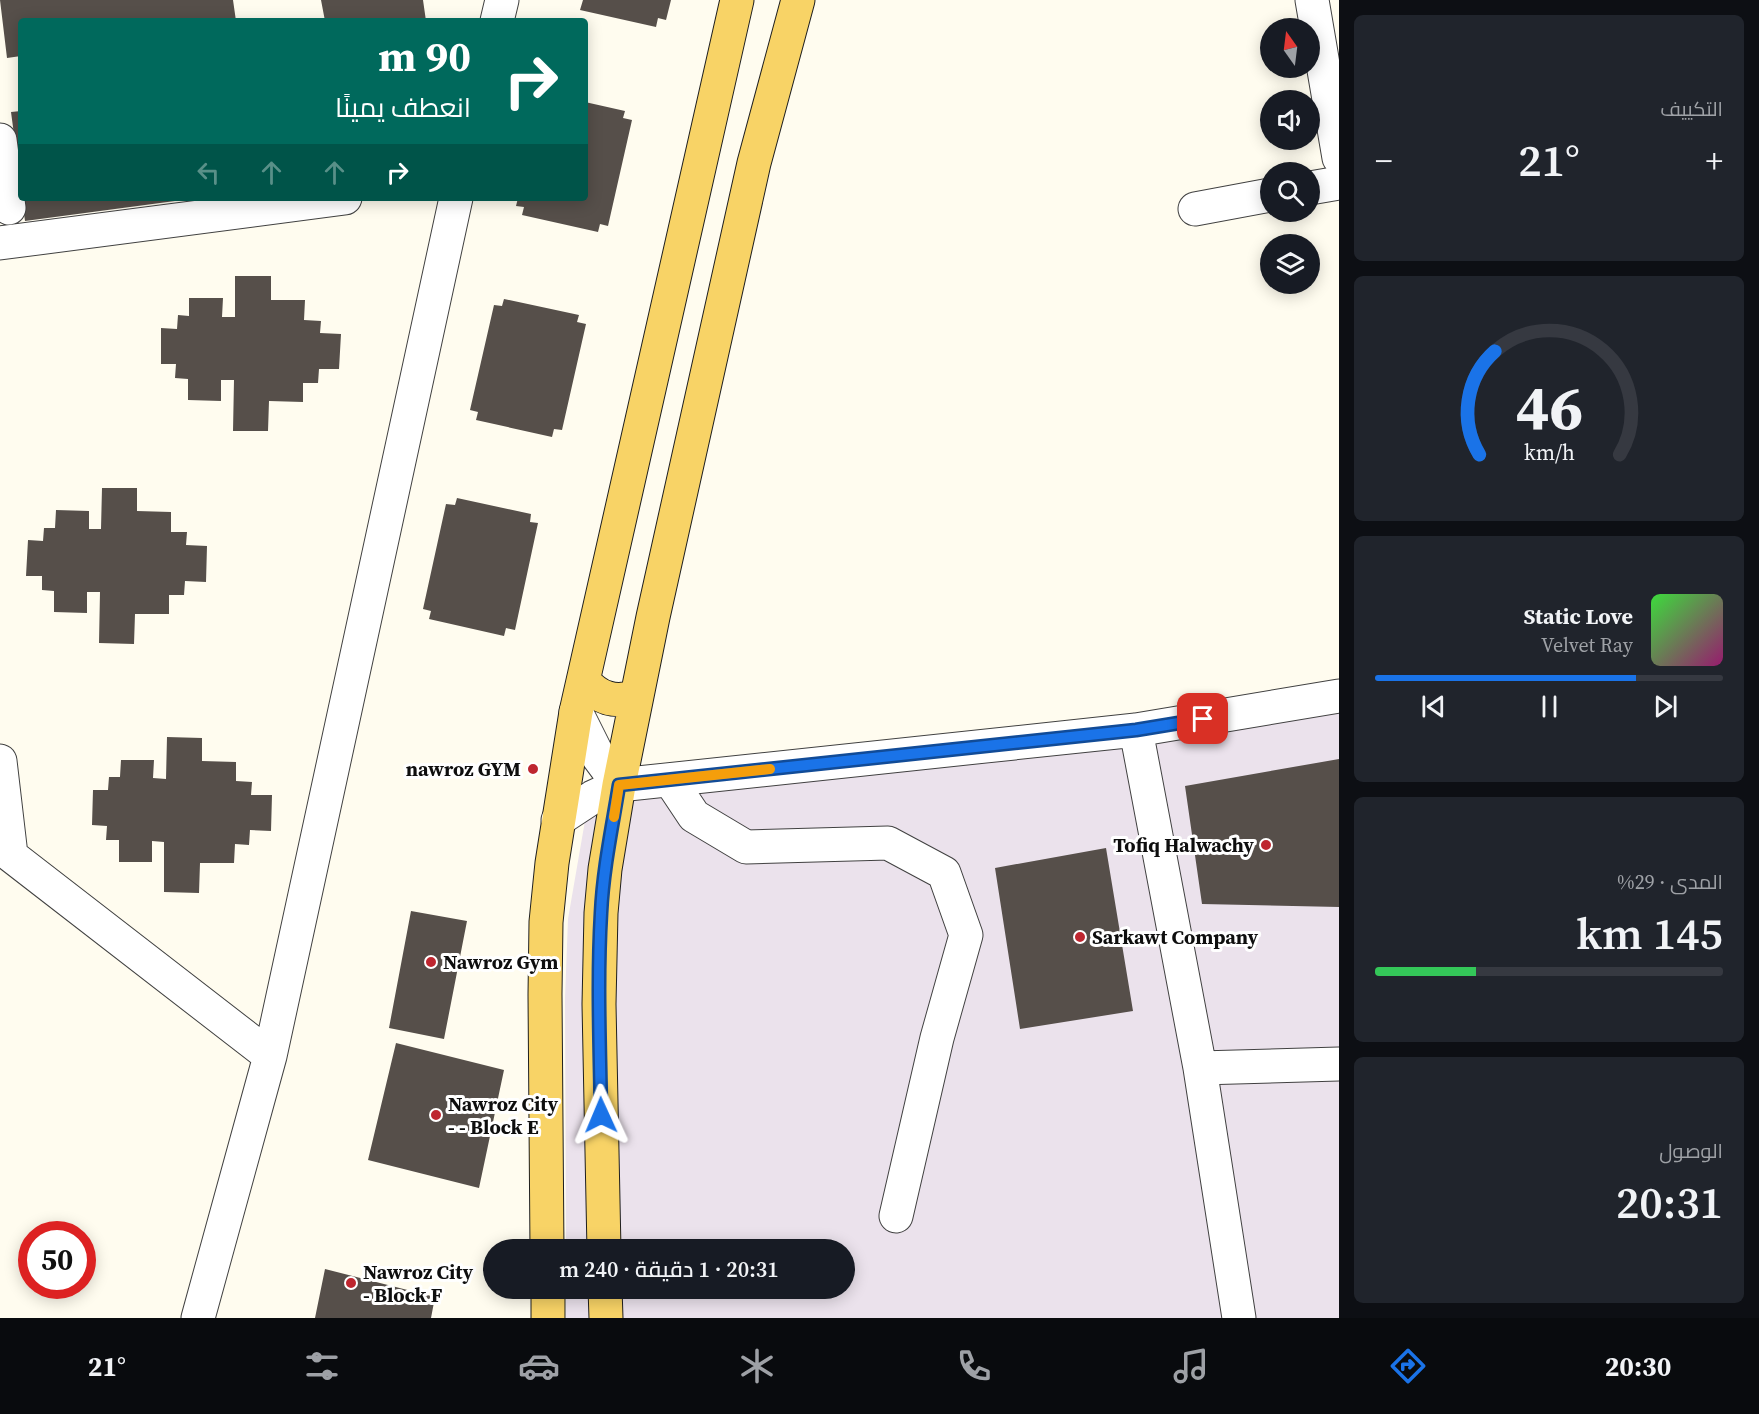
<!DOCTYPE html>
<html lang="ar">
<head>
<meta charset="utf-8">
<style>
	:root { --surface:#171b24; --page:#20242c; --text:#f1f3f6; --muted:#9ea1a6; --line:#363941; --accent:#1a73e8 }
	body { margin:0; font-family:"Source Serif 4",Cairo,serif; background:var(--page); color:var(--text); direction:rtl; height:100vh; display:flex; flex-direction:column; font-size:22px; white-space:nowrap }
	* { box-sizing:border-box; margin:0 }
	p { font-size:20px; color:var(--muted) }
	.icon { flex:none; width:33px; height:33px; fill:none; stroke:currentColor; stroke-width:2; stroke-linecap:round; stroke-linejoin:round }
	.map { position:relative; flex:1; overflow:hidden; direction:ltr }
	.side { display:flex; flex-direction:column; gap:15px; padding:15px; background:#0d0f14; width:420px }
	.side>* { flex:none }
	.banner { position:absolute; left:18px; top:18px; width:570px; height:183px; border-radius:6px; box-shadow:0 3px 15px #0003; direction:rtl; background:#00695c; color:#fff; overflow:hidden }
	.needle { width:39px; rotate:346deg }
	.buttons { position:absolute; left:1260px; top:18px; display:grid; gap:12px }
	.buttons a { display:grid; place-items:center; width:60px; height:60px; border-radius:50%; background:var(--surface); box-shadow:0 3px 15px #0003; font-size:30px }
	.speed { position:absolute; left:18px; top:1221px; display:flex; gap:12px; font-size:30px; font-weight:700; text-align:center }
	.speed>* { display:grid; place-content:center; width:78px; height:78px; border-radius:50%; background:var(--surface); box-shadow:0 3px 15px #0003; line-height:1 }
	.speed .limit { border:9px solid #d22; background:#fff; color:#111 }
	.pin { position:absolute; display:grid; place-items:center; width:51px; height:51px; color:#fff; margin:-26px; border-radius:12px; box-shadow:0 3px 9px #0006 }
	.me { position:absolute; width:66px; margin:-33px; rotate:359deg; stroke-linejoin:round; filter:drop-shadow(0 0 4px #0008) }
	.turn { display:flex; align-items:center; gap:21px; height:126px; padding:0 18px; font-size:27px }
	.turn .icon { width:78px; height:78px; stroke-width:2.5 }
	.turn b { display:block; font-size:42px; line-height:51px }
	.lanes { display:flex; align-items:center; height:57px; padding:0 18px; background:#0003; justify-content:center; gap:30px; direction:ltr }
	.lanes .off { opacity:.35 }
	.big { font-size:45px; font-weight:600; line-height:1.1 }
	.side .card { flex:1; display:flex; flex-direction:column; justify-content:center; gap:9px; min-width:0; padding:0 21px; border-radius:9px; background:var(--page) }
	.side .dial { align-items:center; gap:0 }
	.dial svg { height:156px; overflow:visible; fill:none; stroke:var(--line); stroke-width:7; stroke-linecap:round; text-anchor:middle }
	.dial text { fill:var(--text); stroke:none }
	.song { display:flex; align-items:center; gap:18px }
	.cover { width:72px; height:72px; border-radius:9px; background:linear-gradient(135deg,hsl(120 70% 55%),hsl(320 70% 35%)) }
	.played { height:6px; border-radius:3px; background:linear-gradient(90deg,var(--accent) 75%,var(--line) 75%) }
	.keys { display:flex; justify-content:space-around; direction:ltr }
	.heat { display:flex; justify-content:space-between; align-items:center; font-size:33px; direction:ltr }
	.charge { height:9px; border-radius:4px; background:linear-gradient(90deg,#34c759 29%,var(--line) 0) }
	.trip { position:absolute; left:483px; top:1239px; width:372px; height:60px; border-radius:30px; background:var(--surface); box-shadow:0 3px 15px #0003; font-weight:600; line-height:60px; text-align:center; direction:rtl }
	.menu { display:flex; height:96px; justify-content:space-around; align-items:center; background:#090b0e; color:var(--muted) }
	.menu .icon { width:42px; height:42px }
	.menu .current { color:var(--accent) }
	.menu b { font-size:27px; color:var(--text) }
	main { display:flex; flex:1; min-height:0 }
	.map>svg:first-child { display:block }
	.industrial { fill:#ebe2ec }
	.building { fill:#564f4a }
	.lines { fill:none; stroke-linecap:round; stroke-linejoin:round }
	.minor-casing { stroke:#414141; stroke-width:35 }
	.major-casing { stroke:#1f1f1f; stroke-width:35 }
	.minor { stroke:#fff; stroke-width:33 }
	.major { stroke:#f8d366; stroke-width:33 }
	.route-casing { stroke:#114b97; stroke-width:15 }
	.route { stroke:#1a73e8; stroke-width:10 }
	.slow { stroke:#f59e0b; stroke-width:10 }
	.poi-dot { fill:#be262f; stroke:#fff; stroke-width:2 }
	.labels { text-anchor:middle; stroke-width:6; stroke-linejoin:round; paint-order:stroke }
	.poi-label { font-size:20px; font-weight:bold; fill:#0e0e0e; stroke:#fff; text-anchor:start }
</style>
</head>
<body>
<main>
<section class="side">
<div class="card"><p>التكييف</p>
<div class="heat"><a>−</a><b class="big">21°</b><a>+</a></div>
</div>
<div class="card dial"><svg viewBox="0 0 100 80">
<path d="M14 69A42 42 0 1 1 86 69"/>
<path d="M14 69A42 42 0 0 1 22 16" stroke="#1a73e8"/>
<text x="50" y="56" font-size="32" font-weight="700">46</text>
<text x="50" y="72" font-size="11">km/h</text>
</svg></div>
<div class="card">
<div class="song"><i class="cover"></i><div><b>Static Love</b><p>Velvet Ray</p></div></div>
<div class="played"></div>
<div class="keys"><svg class="icon" aria-label="previous" viewBox="0 0 24 24"><path d="M18 5L8 12l10 7zM5 5v14"/></svg><svg class="icon" aria-label="pause" viewBox="0 0 24 24"><path d="M8 5v14M16 5v14"/></svg><svg class="icon" aria-label="next" viewBox="0 0 24 24"><path d="M6 5l10 7-10 7zM19 5v14"/></svg></div>
</div>
<div class="card"><p>المدى · 29%</p><b class="big">145 km</b><div class="charge"></div></div>
<div class="card"><p>الوصول</p><b class="big">20:31</b></div>
</section>
<div class="map">
<svg width="1339" height="1318" viewBox="0 0 1339 1318">
	<rect width="100%" height="100%" fill="#fffcef"/>
	<path class="industrial" d="M1339,693V1318H566V1289L844,1288V1250H566L565,998L568,919L591,786Z"/>
	<path class="building" d="M0,0H233L236,21H21V56L7,58Z
		M321,0H423L426,21H325Z
		M583,0H671L666,20L658,18L656,27L580,10Z
		M585,102L625,111L623,118L632,120L608,226L600,224L598,232L522,215L524,207L516,206L518,198H585Z
		M21,111V179H20L11,112Z
		M22,198H190V199L25,221Z
		M235,276H271V300H305L304,320L321,321L320,333L341,334L339,369H319L318,383H303V402L269,401L268,431H233L234,380H221V401L188,400V379L175,378L176,364H161V328L177,329L178,315L189,316V298H223L222,317H235Z
		M504,299L579,315L577,322L586,324L562,430L554,429L552,437L476,420L478,412L470,410L494,305L502,306Z
		M102,488H137V511L171,512V532H187L186,545L207,546L206,582L185,581L184,595H169V614H135L134,644L99,643L100,592H87V613L54,612V591L42,590V576H26L28,540L43,541L44,528H55L56,510L89,511V529H101Z
		M457,498L531,514L530,522L538,523L515,630L506,628L504,636L429,619L431,611L423,609L446,504L455,505Z
		M167,737L202,738V761L236,762V781L252,782L251,795H272L271,831L250,830L249,845L235,844L234,863H200L199,893L164,892V842L152,841V862H119V840H106L107,826L92,825L93,790H108L109,777H120L121,760H154L153,778L166,779Z
		M1339,759V907L1202,904L1185,786Z
		M1106,848L1133,1011L1020,1029L995,868Z
		M411,911L467,921L444,1039L389,1028Z
		M396,1043L504,1070L479,1188L368,1160Z
		M325,1269L435,1297L431,1318H315Z"/>
	<g class="lines">
		<defs>
			<path id="minor" d="M1312,0L1339,158
				M497,21L502,0
				M0,140L9,208
				M1310,188L1339,183
				M1195,209L1270,195
				M0,243L345,198
				M576,712L599,758L619,785
				M1136,730L1200,1068L1239,1318
				M0,761L11,855
				M670,780L694,816L746,847L888,843L944,873L966,935L937,1038L896,1216
				M558,820L593,797L619,785L1136,730L1339,696
				M0,847L270,1056
				M1200,1068L1339,1064
				M198,1318L270,1056L456,198"/>
			<path id="major" d="M584,681C598,698 615,704 637,696
				M547,1250L545,994L546,922L552,863L576,712L737,0
				M604,1250L599,1004L601,913L605,869L619,785L653,617L754,163L798,0
				M605,1288L606,1318
				M548,1318V1288"/>
		</defs>
		<use href="#minor" class="minor-casing"/>
		<use href="#major" class="major-casing"/>
		<use href="#minor" class="minor"/>
		<use href="#major" class="major"/>
	</g>
	<g class="lines">
		<defs>
			<path id="route" d="M601,1115C600,1048 597,980 601,913C603,870 612,828 619,785L1136,730L1203,719"/>
		</defs>
		<use href="#route" class="route-casing"/>
		<use href="#route" class="route"/>
		<path class="slow" d="M614,817L619,785L770,769"/>
	</g>
	<g class="poi-dot">
		<circle cx="533" cy="769" r="6"/>
		<circle cx="1266" cy="845" r="6"/>
		<circle cx="1080" cy="937" r="6"/>
		<circle cx="431" cy="962" r="6"/>
		<circle cx="436" cy="1115" r="6"/>
		<circle cx="351" cy="1283" r="6"/>
	</g>
	<g class="labels">
		<g class="poi-label">
			<text x="521" y="776" text-anchor="end">nawroz GYM</text>
			<text x="1254" y="852" text-anchor="end">Tofiq Halwachy</text>
			<text x="1092" y="944">Sarkawt Company</text>
			<text x="443" y="969">Nawroz Gym</text>
			<text x="448" y="1111">Nawroz City<tspan x="448" dy="23">- - Block E</tspan></text>
			<text x="363" y="1279">Nawroz City<tspan x="363" dy="23">- Block F</tspan></text>
		</g>
	</g>
</svg>
<div class="buttons">
<a><svg class="needle" viewBox="-14 -14 28 28"><path d="M0-13l5 13h-10z" fill="#e53935"/><path d="M0 13l5-13h-10z" fill="#9ea1a6"/></svg></a>
<a><svg class="icon" aria-label="sound" viewBox="0 0 24 24"><path d="M4 9h4l5-4v14l-5-4H4zM17 9q2 3 0 6"/></svg></a>
<a><svg class="icon" aria-label="search" viewBox="0 0 24 24"><circle cx="10" cy="10" r="6"/><path d="M15 15l6 6"/></svg></a>
<a><svg class="icon" aria-label="layers" viewBox="0 0 24 24"><path d="M12 4l9 5-9 5-9-5zM3 14l9 5 9-5"/></svg></a>
</div>
<div class="speed"><div class="limit">50</div></div>
<div class="pin" style="left:1203px;top:719px;background:#d93025"><svg class="icon" aria-label="arrive" viewBox="0 0 24 24"><path d="M6 21V4h12l-3 4 3 4H6"/></svg></div>
<svg class="me" style="left:601px;top:1115px" viewBox="-20 -20 40 40"><path d="M0-17L14 15 0 8-14 15z" fill="#1a73e8" stroke="#fff" stroke-width="4"/></svg>
<div class="trip">20:31 · 1 دقيقة · 240 m</div>
<div class="banner">
<div class="turn"><svg class="icon" aria-label="right" viewBox="0 0 24 24"><path d="M7 20v-9h11M14 6l5 5-5 5"/></svg><div><b>90 m</b>انعطف يمينًا</div></div>
<div class="lanes"><svg class="icon off" aria-label="left" viewBox="0 0 24 24"><path d="M17 20v-9H6M10 6l-5 5 5 5"/></svg><svg class="icon off" aria-label="ahead" viewBox="0 0 24 24"><path d="M12 20V5M6 11l6-6 6 6"/></svg><svg class="icon off" aria-label="ahead" viewBox="0 0 24 24"><path d="M12 20V5M6 11l6-6 6 6"/></svg><svg class="icon" aria-label="right" viewBox="0 0 24 24"><path d="M7 20v-9h11M14 6l5 5-5 5"/></svg></div>
</div>
</div>
</main>
<nav class="menu">
<b>20:30</b>
<svg class="icon current" aria-label="directions" viewBox="0 0 24 24"><path d="M12 3l9 9-9 9-9-9zM9 14v-3h6M13 9l2 2-2 2"/></svg>
<svg class="icon" aria-label="music" viewBox="0 0 24 24"><path d="M9 18V5l10-2v13"/><circle cx="6" cy="18" r="3"/><circle cx="16" cy="16" r="3"/></svg>
<svg class="icon" aria-label="phone" viewBox="0 0 24 24"><path d="M5 4h4l2 5-3 2q2 4 5 5l2-3 5 2v4C11 20 4 13 5 4z"/></svg>
<svg class="icon" aria-label="climate" viewBox="0 0 24 24"><path d="M12 3v18M4 7l16 10M4 17L20 7"/></svg>
<svg class="icon" aria-label="car" viewBox="0 0 24 24"><path d="M5 17H2v-5l4-1 3-4h7l3 4 3 1v5h-3M9 17h6M6 11h13"/><circle cx="7" cy="17" r="2"/><circle cx="17" cy="17" r="2"/></svg>
<svg class="icon" aria-label="filters" viewBox="0 0 24 24"><path d="M4 7h16M4 17h16"/><circle cx="9" cy="7" r="2"/><circle cx="15" cy="17" r="2"/></svg>
<b>21°</b>
</nav>
</body>
</html>
